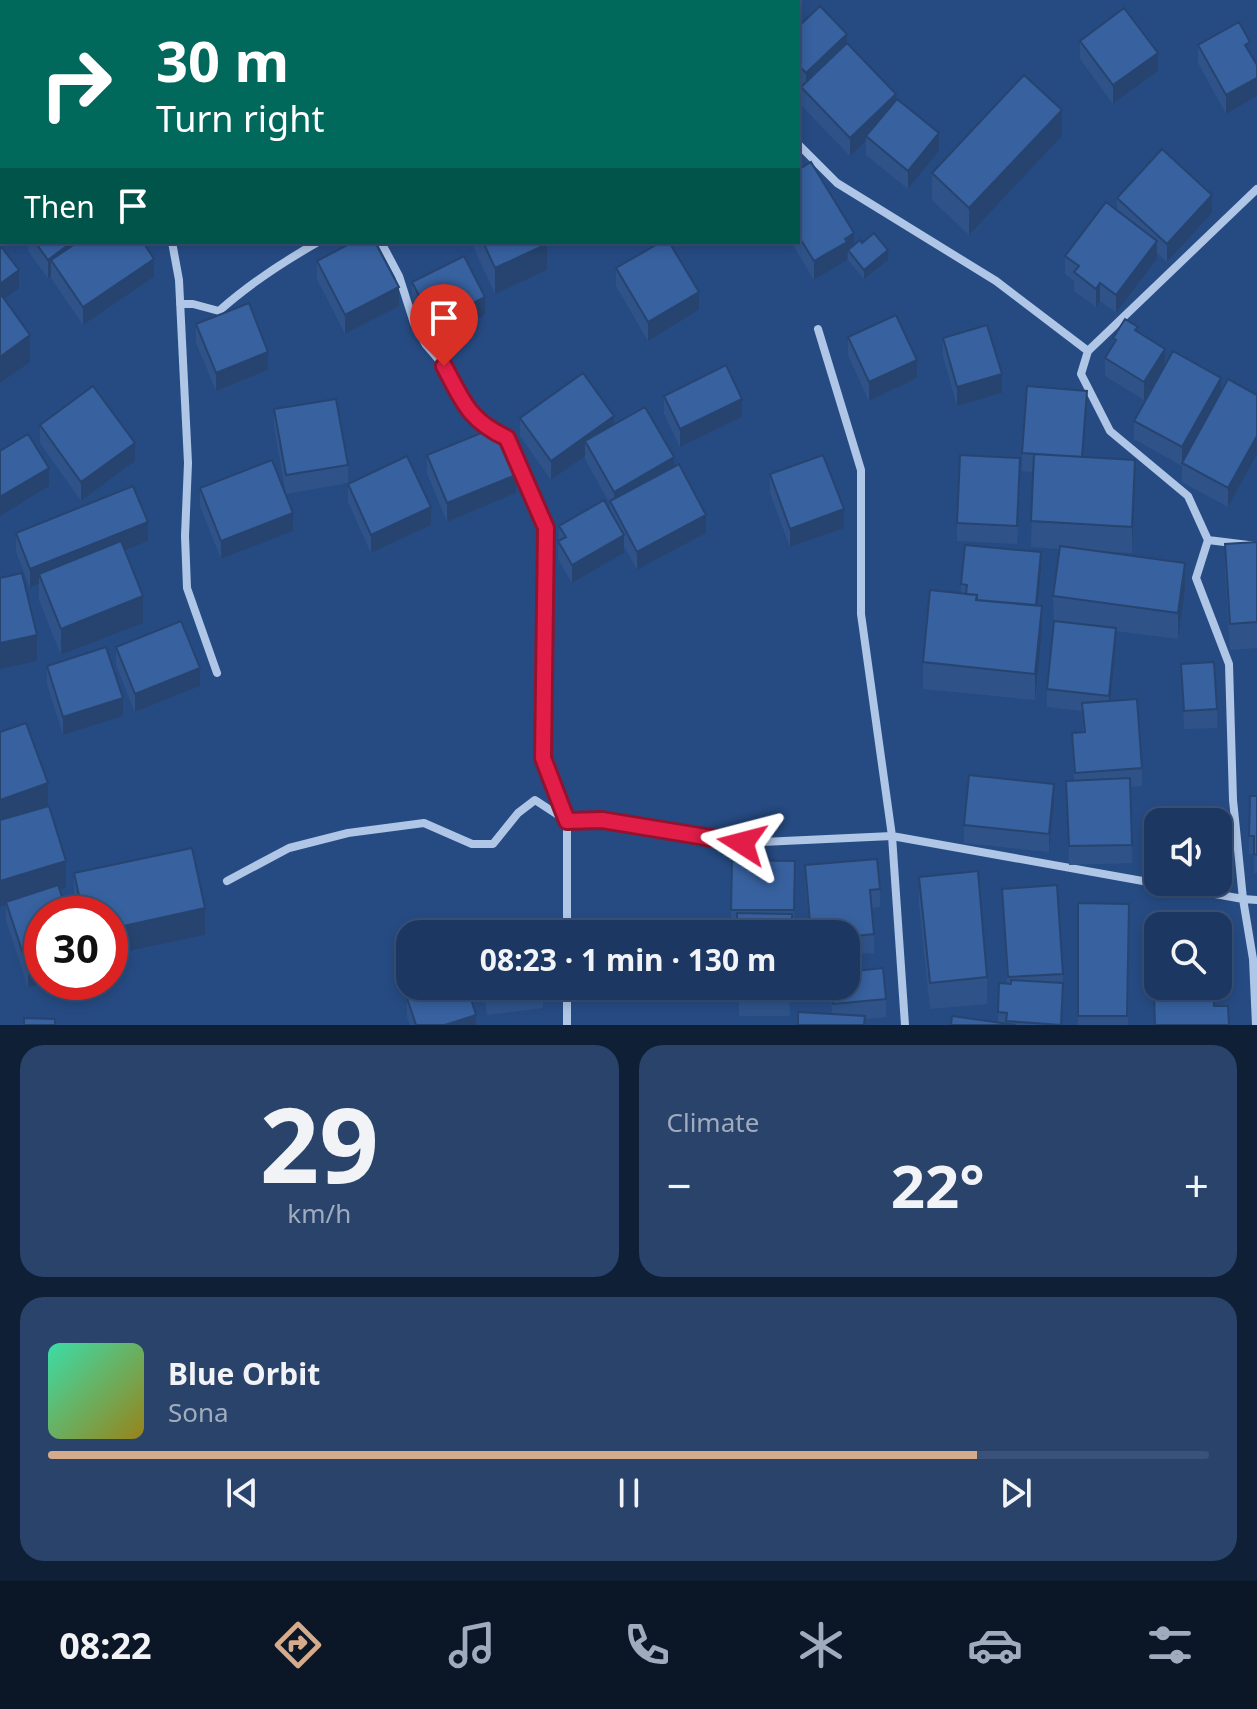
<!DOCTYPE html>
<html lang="en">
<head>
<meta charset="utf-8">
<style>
	:root { --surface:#1c3862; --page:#29436b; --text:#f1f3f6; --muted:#a0acbe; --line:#3a5277; --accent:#d6ab8b }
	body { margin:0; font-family:"Noto Sans",sans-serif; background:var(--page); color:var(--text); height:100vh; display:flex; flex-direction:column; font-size:30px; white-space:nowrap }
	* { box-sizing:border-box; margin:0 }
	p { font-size:26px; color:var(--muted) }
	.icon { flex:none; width:44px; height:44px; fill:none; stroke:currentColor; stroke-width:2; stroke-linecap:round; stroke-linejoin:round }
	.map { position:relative; height:1025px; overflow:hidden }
	.sheet { display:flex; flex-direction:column; gap:20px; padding:20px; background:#0f1f36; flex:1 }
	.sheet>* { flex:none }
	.hud { position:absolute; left:0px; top:0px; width:800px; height:244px; box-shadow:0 4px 12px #0003,0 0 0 2px var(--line); background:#00695c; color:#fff; overflow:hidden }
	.buttons { position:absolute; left:1144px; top:808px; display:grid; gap:16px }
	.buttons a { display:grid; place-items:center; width:88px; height:88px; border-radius:16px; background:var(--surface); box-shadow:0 4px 12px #0003,0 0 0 2px var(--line); font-size:40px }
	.speed { position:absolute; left:24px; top:896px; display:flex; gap:16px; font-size:40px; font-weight:700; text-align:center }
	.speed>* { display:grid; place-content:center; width:104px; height:104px; border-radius:50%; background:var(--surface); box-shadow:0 4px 12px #0003,0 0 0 2px var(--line); line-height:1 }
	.speed .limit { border:12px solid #d22; background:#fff; color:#111 }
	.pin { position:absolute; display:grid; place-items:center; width:68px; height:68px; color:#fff; margin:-82px -34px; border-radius:50% 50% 50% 0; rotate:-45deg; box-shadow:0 0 8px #0007 }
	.pin .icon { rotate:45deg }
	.me { position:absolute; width:88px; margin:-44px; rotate:279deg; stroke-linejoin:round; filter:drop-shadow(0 0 6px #0008) }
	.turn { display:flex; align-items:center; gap:28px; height:168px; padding:0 24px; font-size:36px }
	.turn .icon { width:104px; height:104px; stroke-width:2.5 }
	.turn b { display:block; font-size:56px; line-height:68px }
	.then { display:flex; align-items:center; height:76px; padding:0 24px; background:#0003; gap:16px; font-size:30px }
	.big { font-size:60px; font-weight:700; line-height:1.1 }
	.sheet .widget { flex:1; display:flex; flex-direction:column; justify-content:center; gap:12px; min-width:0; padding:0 28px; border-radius:24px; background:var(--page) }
	.sheet .dial { align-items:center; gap:0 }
	.dial b { font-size:104px; line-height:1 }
	.song { display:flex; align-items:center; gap:24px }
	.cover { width:96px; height:96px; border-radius:12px; background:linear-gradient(135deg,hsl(160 70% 55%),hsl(50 70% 35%)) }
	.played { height:8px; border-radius:4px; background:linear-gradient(90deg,var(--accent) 80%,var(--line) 80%) }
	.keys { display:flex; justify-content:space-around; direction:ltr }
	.heat { display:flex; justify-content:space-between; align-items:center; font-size:44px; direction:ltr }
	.sheet .tiles { flex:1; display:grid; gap:20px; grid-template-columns:1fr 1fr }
	.widget:last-child { grid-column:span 2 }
	.trip { position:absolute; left:396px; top:920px; width:464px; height:80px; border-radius:24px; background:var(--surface); box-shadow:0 4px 12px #0003,0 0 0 2px var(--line); font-weight:700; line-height:80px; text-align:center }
	.menu { display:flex; height:128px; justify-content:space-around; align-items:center; background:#0b1627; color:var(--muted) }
	.menu .icon { width:56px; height:56px }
	.menu .current { color:var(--accent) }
	.menu b { font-size:36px; color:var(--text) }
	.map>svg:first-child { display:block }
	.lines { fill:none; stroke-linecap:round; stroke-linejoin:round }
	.minor { stroke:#afc6e7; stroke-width:8 }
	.wall { fill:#2f5389 }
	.shaded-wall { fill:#26446f }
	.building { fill:#37619f; stroke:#26446f; stroke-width:2 }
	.route-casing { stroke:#92132f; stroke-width:20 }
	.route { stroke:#e11d48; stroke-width:14 }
</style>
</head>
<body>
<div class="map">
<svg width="1257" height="1025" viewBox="0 0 1257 1025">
	<rect width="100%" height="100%" fill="#264b83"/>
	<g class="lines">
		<path class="minor" d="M102,0V2
			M787,2L789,0
			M798,144L837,183L996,281L1088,351L1081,374L1110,431L1188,496L1208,540L1196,578L1229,664L1233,800L1243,899L1253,959L1256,1025
			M172,242L179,280L188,463L185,536L187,588L217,673
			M381,242L399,276L414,323L426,345L444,366L467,408L487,429L507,438L546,528L543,758L567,821L602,820L742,843L892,836L1243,899L1257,900
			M180,304H193L219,311C249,284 283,262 318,242
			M818,329L861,470V614L892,836L905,1025
			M1088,351L1257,189
			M1208,540L1257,546
			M227,881L289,848L348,833L424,823L472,844H493L518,813L535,800L567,821V934
			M567,1025V986"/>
	</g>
	<path class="wall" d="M219,0H347L348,2H220Z
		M572,0H721V1L573,2Z
		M798,27L847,43L939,151L908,189L866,155V141L850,156L801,105V86L798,83Z
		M1080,41L1158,71L1113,104L1080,59Z
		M1198,45L1250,53L1226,114L1198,63Z
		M2,112V186L0,183V114Z
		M1062,136L969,235L932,200V173Z
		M798,170L854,245L862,243L888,260L864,279L848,260V255L847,260L814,280L791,242H798Z
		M1117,198L1212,213L1167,262L1157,253V259L1116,313L1100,301L1096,307L1074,291V281L1065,274V256L1117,211Z
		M28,242H143L154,277L83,325L51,278V276L48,278L28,251Z
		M471,242H546L547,270L495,294Z
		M317,261L399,306L345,334L317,279Z
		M616,268L699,310L648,341L616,286Z
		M412,282L485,315L433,342L412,301Z
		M196,324L268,370L216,391L196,343Z
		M1138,331L1165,366L1221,393L1228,379V507L1182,482V466L1134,439V421L1160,375L1144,400L1105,376V358L1113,346V338Z
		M848,337L917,378L869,401L848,355Z
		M943,338L1002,393L957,406L943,356Z
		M664,396L742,417L680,447L664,414Z
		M274,409L348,465V483L286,494L274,427Z
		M1087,410L1083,457L1135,486L1132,553L1096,551L1185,590L1178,639L1116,631V646L1110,701L1142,768V786L1130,787L1132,863L1069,865L1066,781L1074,780L1072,733L1083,732L1082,711L1047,707V689L1054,622L1053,596L1060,549L1031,547L1033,472L1022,471V453Z
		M520,418L614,424L674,467L706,533L637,570L624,546V553L572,583L558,559L559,526L610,510V504L585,459V456L551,480L520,436Z
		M40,425L135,461L81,501L40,443Z
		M427,455L516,493L447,522L427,473Z
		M770,474L844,528L790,547L770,493Z
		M1020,476L1017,544L957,541V523Z
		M348,484L431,525L371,553L348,502Z
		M200,488L293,531L221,559L200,506Z
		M16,533L148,541L125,550L143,623L61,655L39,600V584L30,588L16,552Z
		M1257,542V648L1230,650L1225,570V544Z
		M1041,570L1037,605L1042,632L1035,700L923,689V662L961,594V584Z
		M116,647L200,686L135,712L116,665Z
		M1181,664L1217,709V728L1184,729Z
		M47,666L123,716L63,735L47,684Z
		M1250,796H1257V873H1254V854H1249Z
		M1054,802L1049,852L964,843V825Z
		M48,806L66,888L60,890L42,982H45L28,988L6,920V905L0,907Z
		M732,860L795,861L794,929L731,928Z
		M805,865L880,889V907L872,908L874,934V953L846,955V934H810L805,884Z
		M74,873L205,935L110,955V914H77L74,900Z
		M919,877L987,977V1004L930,1009L919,904Z
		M1002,889L1063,974L1062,1025H951L998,1022V1012L1007,983Z
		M1078,903L1129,904L1128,1025H1078Z
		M483,986H543V1008L487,1015Z
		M739,986H789L790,1016H739Z
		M830,986H846L886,999V1017L865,1019L832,1014Z
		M407,998L476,1025H410L407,1017Z"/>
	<path class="shaded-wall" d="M231,0H244V2H231Z
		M693,0H721V1L689,2Z
		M847,34V52L806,91V73Z
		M2,50V76L0,77V51Z
		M1158,53V71L1113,104V85Z
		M1257,78V96L1226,114V95Z
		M896,94V113L866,136V141L850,156V138Z
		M1062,110V136L969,235V208Z
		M939,133V151L908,189V171Z
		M1212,195V213L1167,262V244Z
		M2,198V216L0,217V199Z
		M854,233V251L848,250L847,260L814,280V261Z
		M1157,241V259L1116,313V295Z
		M72,242H96L51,260V276L48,278V260Z
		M547,244V270L495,294V268Z
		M888,250V260L864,279V270Z
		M154,259V277L83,325V307Z
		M19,270V288L0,302V284Z
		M1100,283V301L1096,307V289Z
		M399,287V306L345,334V315Z
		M699,292V310L648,341V322Z
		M485,297V315L433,342V324Z
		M30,335V362L0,383V357Z
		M1165,349V367L1144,400V382Z
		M268,352V370L216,391V373Z
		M917,360V378L869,401V382Z
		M1002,374V393L957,406V387Z
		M1221,378V396L1182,466V447Z
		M1087,391V410L1081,476V458Z
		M742,399V417L680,447V429Z
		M614,416V434L585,441V456L551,480V461Z
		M1257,436V454L1228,507V488Z
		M135,443V461L81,501V482Z
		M674,457V476L614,510V492Z
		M1135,460V486L1132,553V527Z
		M49,468V486L0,516V497Z
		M516,475V493L447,522V503Z
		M431,507V525L371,553V535Z
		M844,509V528L790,547V529Z
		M293,513V531L221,559V541Z
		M706,515V533L637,570V552Z
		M148,522V541L42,583L39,574V584L30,588V569Z
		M624,535V553L572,583V565Z
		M1041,552V570L1035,627V609Z
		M1185,563V590L1178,639V613Z
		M143,596V623L61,655V629Z
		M1042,606V632L1035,700V674Z
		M1116,628V646L1109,714V696Z
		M37,635V661L0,669V643Z
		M200,668V686L135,712V694Z
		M123,698V716L63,735V717Z
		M48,783V809L0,826V800Z
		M1054,784V802L1049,852V834Z
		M66,861V888L7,905L6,902V905L0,907V881Z
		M205,908V935L110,955V929Z
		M42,965V982H45L28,988V969Z
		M476,1015V1025H445Z"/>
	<path class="building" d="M0,0H64L65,2H2V50L0,51Z
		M113,0H183L184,2H114Z
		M248,0H347L348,2H249Z
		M586,0H651L652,2H587Z
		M656,0H693L689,2H657Z
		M820,6L847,34L806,73L798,65V27Z
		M1124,8L1158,53L1113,85L1080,41Z
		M1239,22L1250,42L1245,45L1257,65V78L1226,95L1198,45Z
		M847,43L896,94L850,138L801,87Z
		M1024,75L1062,110L969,208L932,173Z
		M897,99L939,133L908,171L866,136Z
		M2,112V167L0,164V114Z
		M1162,149L1212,195L1167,244L1117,198Z
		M811,162L854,233L845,239L847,242L814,261L798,235V170Z
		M1106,202L1157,241L1116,295L1100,283L1096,289L1074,272L1079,266L1065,256Z
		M874,233L888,250L864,270L848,250L860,240L862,243Z
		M35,242H72L48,260Z
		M78,242H143L154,259L83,307L51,260Z
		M353,242H375L399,287L345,315L317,261Z
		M483,242H546L547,244L495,268Z
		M661,242H669L699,292L648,322L616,268Z
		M0,245L19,270L0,284Z
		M464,256L485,297L433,324L412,282Z
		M0,293L30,335L0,357Z
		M249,303L268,352L216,373L196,324Z
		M896,315L917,360L869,382L848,337Z
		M1125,319L1138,327L1135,330L1165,349L1144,382L1105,358L1116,340L1113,338Z
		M987,325L1002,374L957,387L943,338Z
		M1173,351L1221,378L1182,447L1134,421Z
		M726,365L742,399L680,429L664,396Z
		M583,373L614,416L551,461L520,418Z
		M1228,379L1257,395V436L1228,488L1182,463Z
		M93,386L135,443L81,482L40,425Z
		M1027,386L1087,391L1082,457L1022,453Z
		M336,399L348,465L286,475L274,409Z
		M645,407L674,457L614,492L585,441Z
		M496,427L516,475L447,503L427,455Z
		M28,434L49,468L0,497V451Z
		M1034,454L1135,460L1132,527L1031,521Z
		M823,455L844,509L790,529L770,474Z
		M960,455L1020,458L1017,526L957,523Z
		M407,456L431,507L371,535L348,484Z
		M272,460L293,513L221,541L200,488Z
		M679,464L706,515L637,552L610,501Z
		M133,486L148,522L30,569L16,533Z
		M604,500L624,535L572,565L558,541L566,537L559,526Z
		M121,541L143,596L61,629L39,574Z
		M1257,542V622L1230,624L1225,544Z
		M965,545L1041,552L1036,605L977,600V595L966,594L967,585L961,584Z
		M1060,546L1185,563L1178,613L1053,596Z
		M22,573L37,635L0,643V578Z
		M930,590L977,595L976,600L1042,606L1035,674L923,662Z
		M181,621L200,668L135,694L116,647Z
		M1054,621L1116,628L1109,696L1047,689Z
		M106,647L123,698L63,717L47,666Z
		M1214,662L1217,709L1184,711L1181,664Z
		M1137,699L1142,768L1075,773L1072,733L1085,732L1082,703Z
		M26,723L48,783L0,800V732Z
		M969,775L1054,784L1049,834L964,825Z
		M1130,778L1132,845L1069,846L1066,781Z
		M1250,796H1257V855L1254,854V836H1249Z
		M49,806L66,861L0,881V820Z
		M192,848L205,908L110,929V914H83L74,873Z
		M877,859L880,889L870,890L874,934L846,937V934H811L805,865Z
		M732,860L795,861L794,910H731Z
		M978,871L987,977L930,983L919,877Z
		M58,885L68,914H42V965L28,969L6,902Z
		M1057,885L1063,974L1008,977L1002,889Z
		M1078,903L1129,904L1127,1016H1078Z
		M737,913L792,914V934H737Z
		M534,925L535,934H478V933Z
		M883,968L886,999L833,1004L831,986H846V972Z
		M1153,970H1158V986H1213L1214,1006H1228L1229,1025H1155Z
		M1011,980L1063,983L1061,1025L1006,1021L1007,1013L998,1012L999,983L1011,984Z
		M448,986H467L476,1015L445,1025H416L407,998Z
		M486,986H543V990L487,997Z
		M739,986H789L790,997L739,998Z
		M798,1012L865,1016L864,1025H798Z
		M952,1016L1016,1025H951Z
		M24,1018L55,1019V1025H24Z"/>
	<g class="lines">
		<defs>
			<path id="route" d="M444,366C463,401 468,420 507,438L546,528L543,758L567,821L602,820L742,843"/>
		</defs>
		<use href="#route" class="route-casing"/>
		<use href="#route" class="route"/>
	</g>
</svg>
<div class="buttons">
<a><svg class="icon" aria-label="sound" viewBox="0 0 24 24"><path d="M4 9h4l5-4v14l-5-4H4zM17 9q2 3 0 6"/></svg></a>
<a><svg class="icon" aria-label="search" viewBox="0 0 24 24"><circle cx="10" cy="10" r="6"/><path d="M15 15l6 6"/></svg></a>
</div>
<div class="speed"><div class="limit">30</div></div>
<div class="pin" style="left:444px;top:366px;background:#d93025"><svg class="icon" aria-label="arrive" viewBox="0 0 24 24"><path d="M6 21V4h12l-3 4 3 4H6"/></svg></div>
<svg class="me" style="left:742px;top:843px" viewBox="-20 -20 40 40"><path d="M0-17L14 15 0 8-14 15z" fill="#e11d48" stroke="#fff" stroke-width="4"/></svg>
<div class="trip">08:23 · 1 min · 130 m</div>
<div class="hud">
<div class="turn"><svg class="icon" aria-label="right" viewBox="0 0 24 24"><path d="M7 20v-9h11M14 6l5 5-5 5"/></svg><div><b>30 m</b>Turn right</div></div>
<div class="then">Then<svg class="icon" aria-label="arrive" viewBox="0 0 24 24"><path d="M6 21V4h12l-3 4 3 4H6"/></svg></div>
</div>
</div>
<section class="sheet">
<div class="tiles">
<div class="widget dial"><b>29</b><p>km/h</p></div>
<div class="widget"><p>Climate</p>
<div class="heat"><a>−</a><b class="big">22°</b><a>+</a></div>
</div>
<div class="widget">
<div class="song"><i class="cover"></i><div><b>Blue Orbit</b><p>Sona</p></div></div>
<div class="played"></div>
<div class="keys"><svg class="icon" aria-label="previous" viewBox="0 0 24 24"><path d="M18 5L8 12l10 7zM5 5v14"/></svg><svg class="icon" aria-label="pause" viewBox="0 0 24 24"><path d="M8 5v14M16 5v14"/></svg><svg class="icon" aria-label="next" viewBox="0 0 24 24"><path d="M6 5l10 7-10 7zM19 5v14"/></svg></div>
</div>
</div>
</section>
<nav class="menu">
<b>08:22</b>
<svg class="icon current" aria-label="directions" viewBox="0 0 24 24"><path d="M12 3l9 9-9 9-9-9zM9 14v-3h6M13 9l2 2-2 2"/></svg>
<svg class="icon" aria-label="music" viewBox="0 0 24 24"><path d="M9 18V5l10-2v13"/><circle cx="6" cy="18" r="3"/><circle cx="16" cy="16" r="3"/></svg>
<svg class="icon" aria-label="phone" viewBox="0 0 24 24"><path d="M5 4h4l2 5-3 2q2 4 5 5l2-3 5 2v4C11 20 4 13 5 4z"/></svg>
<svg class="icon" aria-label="climate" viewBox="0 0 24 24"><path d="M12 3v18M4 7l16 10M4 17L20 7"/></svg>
<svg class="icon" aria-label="car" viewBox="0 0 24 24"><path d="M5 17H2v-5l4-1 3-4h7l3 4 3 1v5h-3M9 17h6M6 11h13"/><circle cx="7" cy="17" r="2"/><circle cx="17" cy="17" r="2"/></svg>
<svg class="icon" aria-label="filters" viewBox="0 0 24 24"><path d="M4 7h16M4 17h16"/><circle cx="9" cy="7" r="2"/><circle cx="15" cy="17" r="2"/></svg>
</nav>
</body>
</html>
